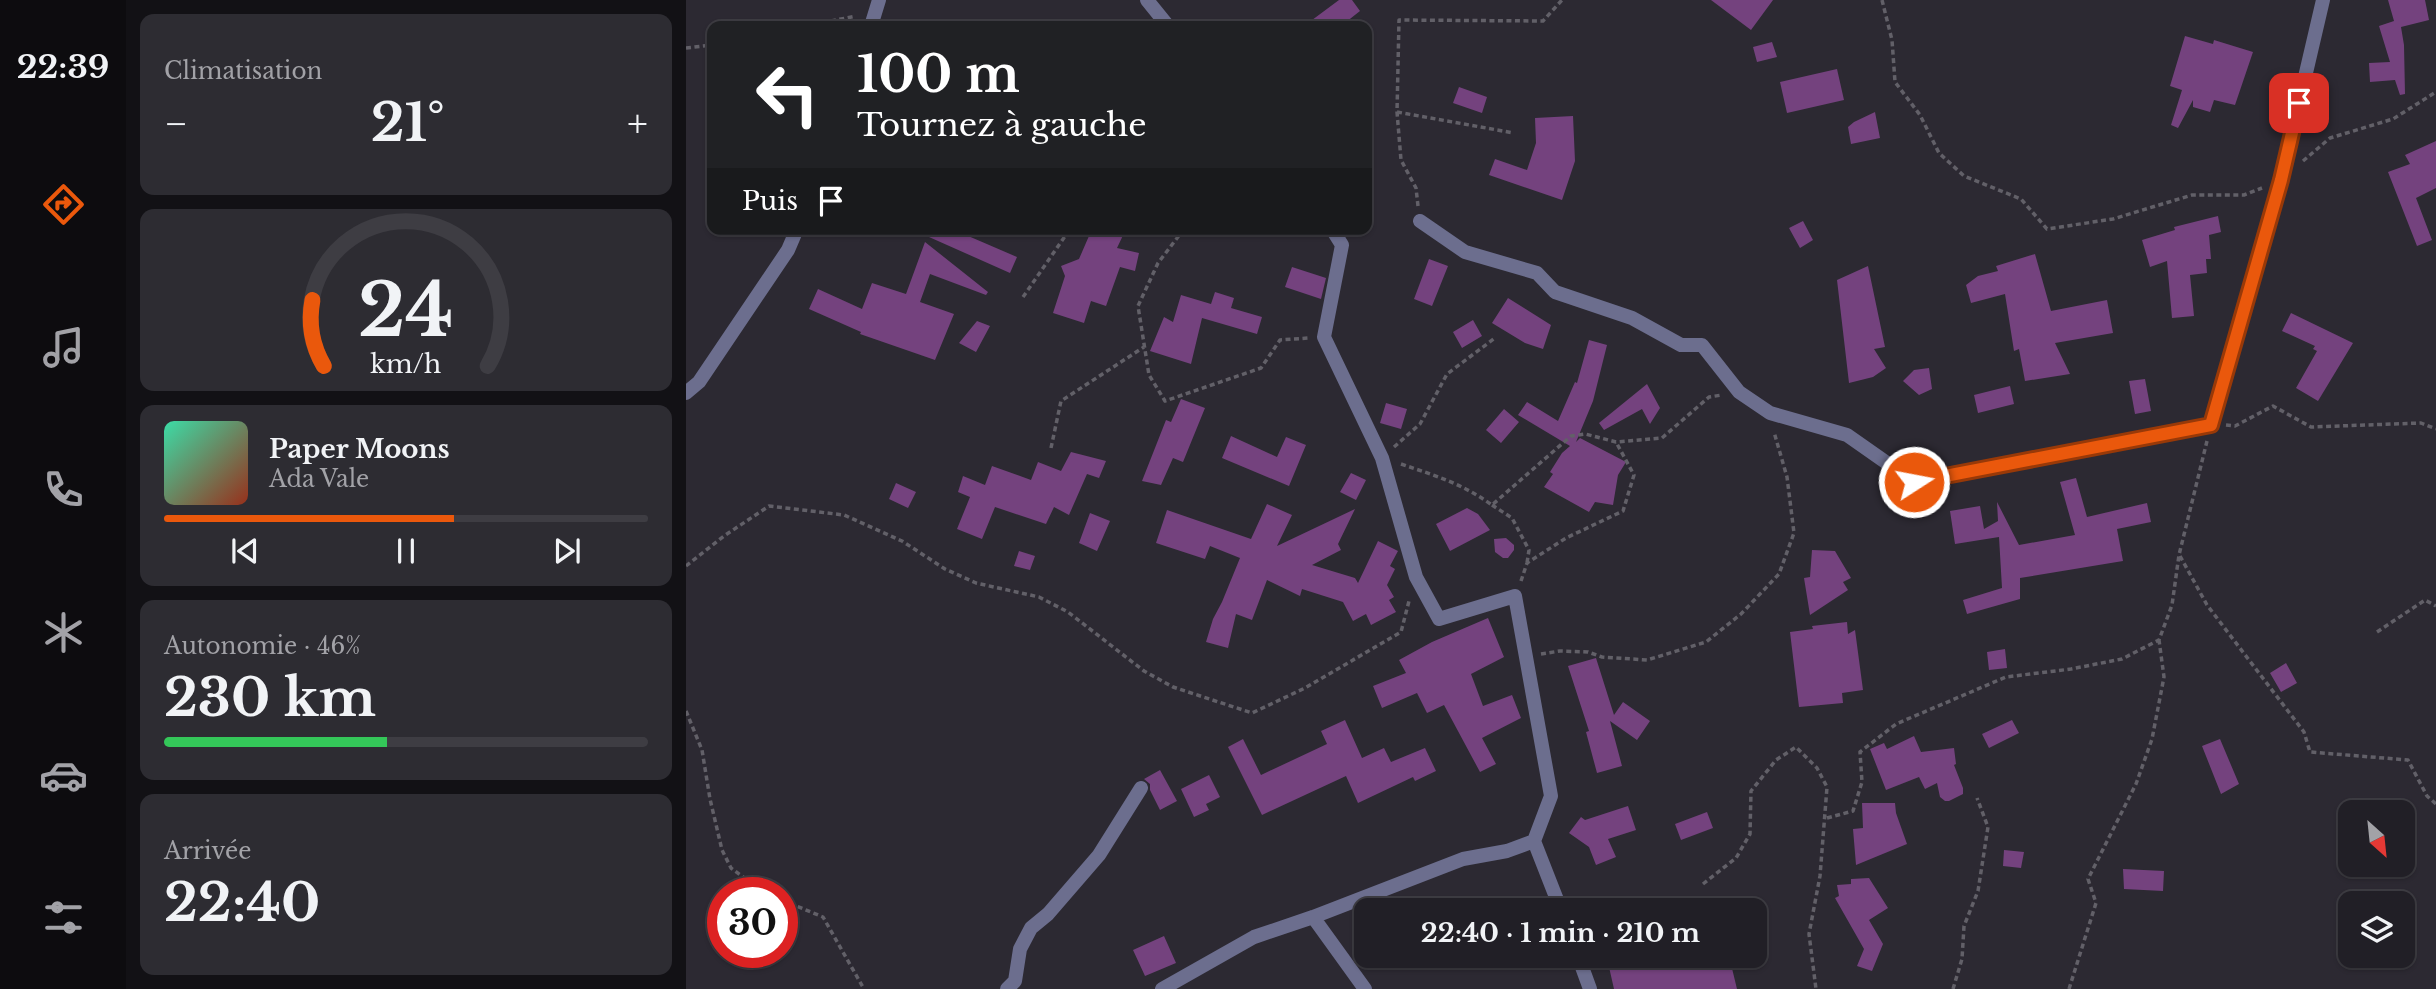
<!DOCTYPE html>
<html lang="fr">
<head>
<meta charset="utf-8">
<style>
	:root { --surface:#211f26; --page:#2d2c32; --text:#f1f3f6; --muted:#a2a2a7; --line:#3e3d43; --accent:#ea580c }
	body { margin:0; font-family:"Libre Baskerville",serif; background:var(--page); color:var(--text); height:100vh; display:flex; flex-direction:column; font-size:26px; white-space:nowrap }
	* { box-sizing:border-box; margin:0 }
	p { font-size:23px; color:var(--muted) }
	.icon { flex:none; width:38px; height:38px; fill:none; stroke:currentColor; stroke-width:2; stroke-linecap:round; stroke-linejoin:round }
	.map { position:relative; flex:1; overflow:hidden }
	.details { display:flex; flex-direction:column; gap:14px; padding:14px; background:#121115; width:560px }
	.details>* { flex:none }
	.top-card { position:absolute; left:21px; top:21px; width:665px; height:214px; border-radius:14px; box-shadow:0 2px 5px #0004,0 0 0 2px var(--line); background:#202124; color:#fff; overflow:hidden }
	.needle { width:46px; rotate:153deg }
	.buttons { position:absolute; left:1652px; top:800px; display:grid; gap:14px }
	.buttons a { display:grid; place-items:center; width:77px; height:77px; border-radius:14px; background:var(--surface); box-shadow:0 2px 5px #0004,0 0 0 2px var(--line); font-size:35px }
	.speed { position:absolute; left:21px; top:877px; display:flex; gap:14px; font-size:35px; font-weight:700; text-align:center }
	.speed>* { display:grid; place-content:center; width:91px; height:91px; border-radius:50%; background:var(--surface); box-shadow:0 2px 5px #0004,0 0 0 2px var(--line); line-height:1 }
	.speed .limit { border:10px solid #d22; background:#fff; color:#111 }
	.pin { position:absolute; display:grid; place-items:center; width:60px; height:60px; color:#fff; margin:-30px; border-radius:14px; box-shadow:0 4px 10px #0006 }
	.me { position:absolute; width:77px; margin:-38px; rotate:79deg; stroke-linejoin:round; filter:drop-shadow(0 0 5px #0008) }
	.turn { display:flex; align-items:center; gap:24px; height:147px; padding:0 35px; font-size:32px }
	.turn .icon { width:91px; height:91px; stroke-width:2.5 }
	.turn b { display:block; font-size:49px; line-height:60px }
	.then { display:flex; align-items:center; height:66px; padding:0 35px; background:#0003; gap:14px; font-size:26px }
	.big { font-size:52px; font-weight:700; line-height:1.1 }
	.details .widget { flex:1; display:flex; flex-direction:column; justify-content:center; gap:10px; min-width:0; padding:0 24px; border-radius:14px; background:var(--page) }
	.details .dial { align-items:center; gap:0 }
	.dial svg { height:182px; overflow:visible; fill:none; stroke:var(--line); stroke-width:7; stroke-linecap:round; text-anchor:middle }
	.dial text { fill:var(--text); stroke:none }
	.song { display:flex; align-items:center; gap:21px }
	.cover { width:84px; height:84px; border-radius:10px; background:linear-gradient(135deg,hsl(160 70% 55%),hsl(10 70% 35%)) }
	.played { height:7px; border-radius:4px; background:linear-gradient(90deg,var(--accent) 60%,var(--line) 60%) }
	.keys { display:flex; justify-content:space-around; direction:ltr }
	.heat { display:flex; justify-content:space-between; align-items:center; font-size:38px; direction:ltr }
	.charge { height:10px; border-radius:5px; background:linear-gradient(90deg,#34c759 46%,var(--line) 0) }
	.trip { position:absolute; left:668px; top:898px; width:413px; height:70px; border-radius:14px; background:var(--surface); box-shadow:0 2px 5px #0004,0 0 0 2px var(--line); font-weight:700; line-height:70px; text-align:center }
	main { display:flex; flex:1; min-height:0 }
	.tab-bar { display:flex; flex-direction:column; width:126px; justify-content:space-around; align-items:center; background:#0d0c0f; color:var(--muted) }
	.tab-bar .icon { width:49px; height:49px }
	.tab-bar .active { color:var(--accent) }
	.tab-bar b { font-size:32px; color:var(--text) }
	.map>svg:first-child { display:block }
	.building { fill:#74427e }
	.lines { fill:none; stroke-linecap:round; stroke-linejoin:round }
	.path { stroke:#626068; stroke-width:3.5; stroke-dasharray:5 3.5; stroke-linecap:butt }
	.street { stroke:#6c6e8e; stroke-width:14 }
	.route-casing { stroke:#983908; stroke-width:18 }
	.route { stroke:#ea580c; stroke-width:12 }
</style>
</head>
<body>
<main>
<nav class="tab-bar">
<b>22:39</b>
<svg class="icon active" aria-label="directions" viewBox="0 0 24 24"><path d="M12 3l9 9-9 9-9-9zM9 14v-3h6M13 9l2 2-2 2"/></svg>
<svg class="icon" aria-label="music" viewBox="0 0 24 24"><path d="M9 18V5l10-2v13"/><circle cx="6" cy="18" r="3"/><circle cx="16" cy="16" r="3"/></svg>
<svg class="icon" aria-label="phone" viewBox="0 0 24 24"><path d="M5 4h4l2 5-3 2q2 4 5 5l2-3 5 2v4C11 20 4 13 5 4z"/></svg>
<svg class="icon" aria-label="climate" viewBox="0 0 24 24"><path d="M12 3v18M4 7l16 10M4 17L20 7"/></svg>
<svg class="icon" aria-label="car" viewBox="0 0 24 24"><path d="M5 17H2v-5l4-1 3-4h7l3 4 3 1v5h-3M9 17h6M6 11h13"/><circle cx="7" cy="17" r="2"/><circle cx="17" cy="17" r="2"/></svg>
<svg class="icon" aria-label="filters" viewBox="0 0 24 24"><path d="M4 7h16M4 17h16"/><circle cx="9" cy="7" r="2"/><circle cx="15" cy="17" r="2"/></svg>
</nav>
<section class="details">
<div class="widget"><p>Climatisation</p>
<div class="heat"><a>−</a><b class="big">21°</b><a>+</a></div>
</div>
<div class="widget dial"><svg viewBox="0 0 100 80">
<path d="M14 69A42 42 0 1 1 86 69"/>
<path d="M14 69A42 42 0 0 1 9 40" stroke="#ea580c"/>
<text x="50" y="56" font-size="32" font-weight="700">24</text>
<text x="50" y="72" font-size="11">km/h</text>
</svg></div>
<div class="widget">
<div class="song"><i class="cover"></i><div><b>Paper Moons</b><p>Ada Vale</p></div></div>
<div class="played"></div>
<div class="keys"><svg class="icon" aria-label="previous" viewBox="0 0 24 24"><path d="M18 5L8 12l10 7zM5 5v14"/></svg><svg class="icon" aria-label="pause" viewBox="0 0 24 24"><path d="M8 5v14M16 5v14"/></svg><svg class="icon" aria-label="next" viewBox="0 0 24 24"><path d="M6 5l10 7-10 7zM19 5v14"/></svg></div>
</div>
<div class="widget"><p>Autonomie · 46%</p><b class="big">230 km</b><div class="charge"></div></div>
<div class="widget"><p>Arrivée</p><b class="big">22:40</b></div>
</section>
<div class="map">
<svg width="1750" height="989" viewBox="0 0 1750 989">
	<rect width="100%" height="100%" fill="#2c2932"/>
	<path class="building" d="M653,0H666L674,11L655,26H618Z
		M1025,0H1087L1065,30Z
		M1702,0H1739L1743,20L1715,27L1718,45L1719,94L1714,95L1709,80L1684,82L1683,63L1704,62L1693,26L1708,21Z
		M1499,36L1527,44L1528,40L1567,52L1549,105L1528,100L1524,112L1507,107V100L1492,128L1485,125L1496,90L1484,86Z
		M1086,42L1091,57L1071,62L1067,47Z
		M1151,69L1158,100L1101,113L1094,82Z
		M773,87L801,97L796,113L767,103Z
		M1189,112L1194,138L1165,144L1162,127L1168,122Z
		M887,116L889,161L876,200L803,175L809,159L841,170L850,143L849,118Z
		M1750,141V188L1730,198L1746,240L1731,246L1702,172L1724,164L1719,155Z
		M1532,216L1535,232L1523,235L1525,259H1520L1521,273L1504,275L1508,316L1486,318L1481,261L1464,267L1456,240L1489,230L1488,227Z
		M1117,221L1127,240L1114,248L1103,228Z
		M225,229H266L331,257L324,273Z
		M406,229H440L431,248L453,253L449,271L434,267L420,306L405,301L398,323L367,313L379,276L375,266L393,259Z
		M239,242L302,292L300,295L244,274L234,302L268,314L249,360L174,334L175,332L123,309L132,289L176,309L186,283L220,294Z
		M1349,254L1365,311L1421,300L1427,333L1369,343L1384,374L1339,381L1333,349L1328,351L1319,294L1285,303L1280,285L1292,276L1312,271L1310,266Z
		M743,259L762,266L746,306L728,299Z
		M1182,266L1199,347L1188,349L1200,368L1187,377L1163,383L1151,280Z
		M606,267L640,278L635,299L599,287Z
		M529,292L548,298L545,308L576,317L571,334L516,318L505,364L464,351L478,317L487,322L495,295L525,304Z
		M822,298L865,325L857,349L839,343L806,323Z
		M1605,313L1667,343L1632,401L1610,388L1631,351L1627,349L1629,346L1596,331Z
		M787,320L796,336L776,348L767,332Z
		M291,321L304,326L290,352L273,343Z
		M903,340L921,345L907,401L890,442L894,438L940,462L932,475L927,505L909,502L903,512L858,487L867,474L864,472L876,453L884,446L832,415L841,402L872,421L889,382L891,383Z
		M1243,368L1246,389L1233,395L1217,381L1228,370Z
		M1459,379L1465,411L1449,414L1443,381Z
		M961,384L974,408L964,424L956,409L918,430L913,423Z
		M1324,386L1328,404L1292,413L1288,395Z
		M495,399L519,408L497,462L487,458L475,485L456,481L480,420L485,422Z
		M700,403L721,409L715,429L694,423Z
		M818,409L833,422L815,443L800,430Z
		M545,436L591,457L600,437L620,445L603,486L536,458Z
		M385,452L420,461L413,478L401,474L383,515L368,507L360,524L309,507L296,539L271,529L284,497L272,492L277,476L299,485L306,466L345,480L352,462L375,471Z
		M665,473L680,480L670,500L654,492Z
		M1390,478L1401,517L1461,503L1465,522L1431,529L1437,561L1334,578V599L1281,614L1277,600L1316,588L1313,537L1269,544L1264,511L1294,506L1298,529L1312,521L1311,502L1333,545L1389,535L1374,482Z
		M210,483L230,492L222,508L203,499Z
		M581,504L606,515L591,546L669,509L652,544L655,550L626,565L669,578L672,583L692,541L712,551L704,566L709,569L701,585L708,597L703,600L710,612L685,625L680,614L667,621L657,602L616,589L614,596L581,580L566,620L550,614L542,648L520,642L527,619L536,602L554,558L524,546L519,559L470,543L481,510L565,539Z
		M781,508L792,514L804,530L764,551L750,524Z
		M404,513L424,521L411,551L393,543Z
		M820,538L828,545V550L822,558H817L809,552L808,539Z
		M1126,550L1149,551L1165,578L1157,582L1162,590L1124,615L1118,578L1124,577Z
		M333,551L349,556L344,570L328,566Z
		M802,618L818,657L785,674L797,706L826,695L835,718L796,738L810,764L794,772L758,705L741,713L731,693L696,708L687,686L720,673L713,660L746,642Z
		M1161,622L1162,634L1169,630L1177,690L1156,693L1157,703L1113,707L1104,632L1127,629L1126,626Z
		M1319,649L1321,668L1303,670L1301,652Z
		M910,658L928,715L937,702L964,721L951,740L924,721L936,766L911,773L900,732L903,731L882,666Z
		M1600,663L1611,683L1595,692L1584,673Z
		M659,720L676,758L698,748L705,762L739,748L750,771L729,781L727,777L672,803L660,776L576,815L542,747L557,739L575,775L641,744L635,731Z
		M1326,720L1333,733L1303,748L1296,734Z
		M1228,736L1235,752L1268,748L1270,764L1268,765L1277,788V794L1263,801H1259L1254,797L1251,783L1239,789L1233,777L1200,790L1184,749L1198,743L1201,749Z
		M1534,739L1553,784L1535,794L1516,746Z
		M474,770L491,801L474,810L464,790V784L458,779Z
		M523,775L534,797L520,804L523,810L508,817L495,789Z
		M1176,803H1209L1210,813L1221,844L1170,865L1167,829L1177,828Z
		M942,806L950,830L922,839L930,857L910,865L903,847L883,833L895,817L899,820Z
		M1021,812L1027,828L995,840L989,824Z
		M1318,850L1338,852L1335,868L1317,866Z
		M1437,869L1478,871L1477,891L1438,889Z
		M1183,878L1202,908L1183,920L1197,944L1186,971L1171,966L1178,949L1149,898L1153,896L1151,885L1165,884V879Z
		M478,936L490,963L459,976L447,950Z
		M972,956H1043L1051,989H928L923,967Z"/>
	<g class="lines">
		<path class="path" d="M1196,0L1206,40L1209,82L1234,115L1253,153L1278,176L1335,199L1361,229L1427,219L1506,195H1558L1576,188
			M120,26L170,16
			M0,48L26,45
			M711,112L828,133
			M1617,161L1644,138L1707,119L1750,92
			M732,206L730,188L715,160L711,112L713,20L857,21L876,0
			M498,229L472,263L452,306L463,375L479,401L575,368L594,340L623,338
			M337,297L384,229
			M1540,425L1549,426L1587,406L1625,427L1735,423L1750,429
			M708,447L734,424L761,374L809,338
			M365,448L375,401L458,347
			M715,464C750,476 775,483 806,505L885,436L899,434L930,442L976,438L1023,397L1036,395
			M806,505L826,518L843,550L841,563
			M1494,556L1521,605L1618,732L1624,752L1722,760L1741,796L1750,804
			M0,566L38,536L83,506L158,515L216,541L259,569L290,583L353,597L382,612L458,671L487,687L566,713L619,688L715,632L723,601
			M835,581L841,563L880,538L937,511L948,475L930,442
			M1691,632L1739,600L1750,606
			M855,654L874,651L902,652L916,657L961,660L1020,642L1055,614L1093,574L1108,533L1101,477L1088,432
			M0,711L16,750L24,799L36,850L45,868L77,892
			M1141,818L1167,811L1176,782L1174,752L1210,724L1320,677L1385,669L1436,659L1473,640L1486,605L1493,555L1521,441
			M1017,884L1050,858L1064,834L1065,791L1090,760L1110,747L1131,768L1141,787L1134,876L1123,934L1130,989
			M96,900L137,917L178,989
			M1267,989L1276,959L1278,926L1292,891L1302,827L1291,798
			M1383,989L1410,903L1402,879L1450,784L1466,739L1478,677L1473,640"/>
		<path class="street" d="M461,0L482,26
			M185,26L193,0
			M734,221L779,252L851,273L869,292L946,318L995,345H1016L1053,392L1084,413L1161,435L1228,482L1525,425L1595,180L1637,0
			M646,229L656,245L638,337L696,458L730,577L753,619L829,596L865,796L848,841L875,910
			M0,393L13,382L102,250L111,229
			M627,917L679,989
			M892,956L904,989
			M321,989L329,981L334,949L345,928L362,914L413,855L455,788
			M476,989L568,937L627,917L777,859L821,851L848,841"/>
	</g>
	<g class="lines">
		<defs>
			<path id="route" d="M1228,482L1525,425L1595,180L1613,103"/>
		</defs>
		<use href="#route" class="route-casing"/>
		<use href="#route" class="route"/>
	</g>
</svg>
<div class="buttons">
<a><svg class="needle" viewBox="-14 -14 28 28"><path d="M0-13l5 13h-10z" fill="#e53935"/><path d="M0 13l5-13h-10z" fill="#a2a2a7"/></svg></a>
<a><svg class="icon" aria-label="layers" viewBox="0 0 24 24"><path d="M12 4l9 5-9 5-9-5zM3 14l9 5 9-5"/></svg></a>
</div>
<div class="speed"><div class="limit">30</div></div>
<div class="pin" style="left:1613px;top:103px;background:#d93025"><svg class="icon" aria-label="arrive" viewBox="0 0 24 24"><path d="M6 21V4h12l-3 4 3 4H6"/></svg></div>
<svg class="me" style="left:1228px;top:482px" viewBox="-20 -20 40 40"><circle r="17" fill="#ea580c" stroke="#fff" stroke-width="3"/><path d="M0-11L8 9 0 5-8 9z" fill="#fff"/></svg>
<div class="trip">22:40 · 1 min · 210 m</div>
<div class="top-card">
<div class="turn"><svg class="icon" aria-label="left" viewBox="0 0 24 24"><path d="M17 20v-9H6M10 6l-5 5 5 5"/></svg><div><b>100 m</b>Tournez à gauche</div></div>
<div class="then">Puis<svg class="icon" aria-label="arrive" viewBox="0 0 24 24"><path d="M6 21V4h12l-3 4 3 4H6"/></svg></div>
</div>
</div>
</main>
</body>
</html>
